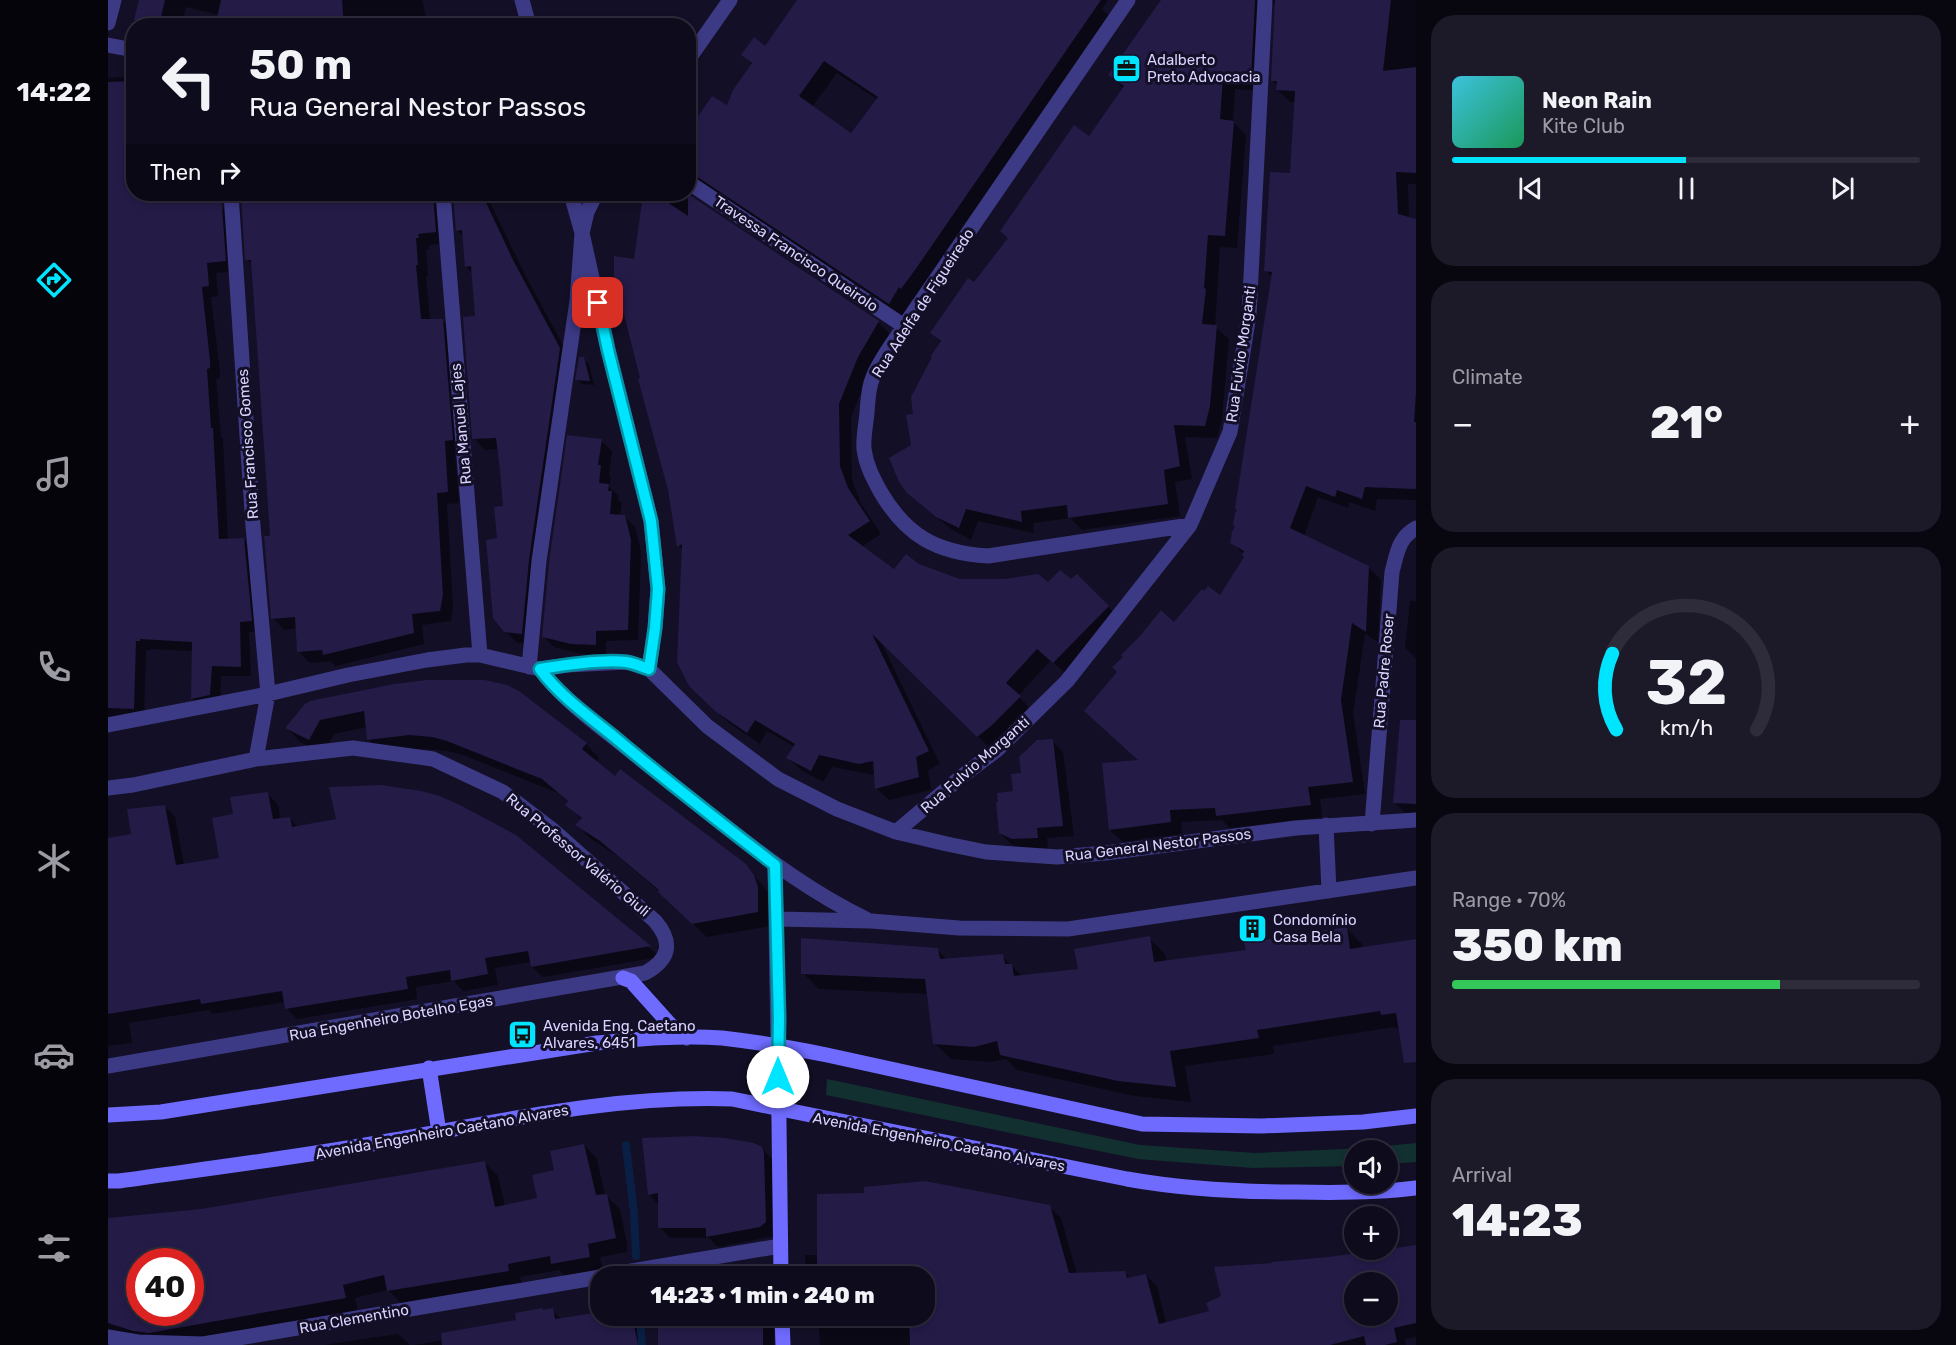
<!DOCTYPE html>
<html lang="en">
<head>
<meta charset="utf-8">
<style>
	:root { --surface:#0e0b1c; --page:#1c1929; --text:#f1f3f6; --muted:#9b9ba3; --line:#2e2b3b; --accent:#00e5ff }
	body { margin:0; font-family:Rubik,sans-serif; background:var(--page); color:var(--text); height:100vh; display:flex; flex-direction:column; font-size:22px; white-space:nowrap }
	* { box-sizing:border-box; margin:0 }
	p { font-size:20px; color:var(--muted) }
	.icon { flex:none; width:33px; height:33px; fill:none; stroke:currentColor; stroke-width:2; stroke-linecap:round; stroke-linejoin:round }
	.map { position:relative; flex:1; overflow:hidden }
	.details { display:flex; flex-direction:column; gap:15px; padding:15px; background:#08060f; width:540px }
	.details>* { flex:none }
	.top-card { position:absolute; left:18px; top:18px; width:570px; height:183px; border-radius:24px; box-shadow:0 3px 9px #0003,0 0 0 2px var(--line); background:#0e0b1c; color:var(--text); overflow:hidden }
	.tools { position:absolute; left:1236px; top:1140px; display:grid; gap:12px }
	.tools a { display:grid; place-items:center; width:54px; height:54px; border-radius:50%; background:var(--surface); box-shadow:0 3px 9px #0003,0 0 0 2px var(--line); font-size:30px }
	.speed { position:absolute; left:18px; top:1248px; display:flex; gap:12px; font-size:30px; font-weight:700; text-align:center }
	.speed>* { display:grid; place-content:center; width:78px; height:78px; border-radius:50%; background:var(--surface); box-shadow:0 3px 9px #0003,0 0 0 2px var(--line); line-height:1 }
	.speed .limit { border:9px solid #d22; background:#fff; color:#111 }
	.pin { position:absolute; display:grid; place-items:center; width:51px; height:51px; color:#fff; margin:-26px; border-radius:12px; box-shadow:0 3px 9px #0006 }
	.me { position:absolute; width:66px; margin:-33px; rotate:0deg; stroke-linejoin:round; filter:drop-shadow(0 0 4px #0008) }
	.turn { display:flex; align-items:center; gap:21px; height:126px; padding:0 24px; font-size:27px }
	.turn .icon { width:78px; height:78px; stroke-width:2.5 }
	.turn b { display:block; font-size:42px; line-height:51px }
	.then { display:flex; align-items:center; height:57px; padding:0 24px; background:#0003; gap:12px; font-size:22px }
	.big { font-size:45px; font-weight:800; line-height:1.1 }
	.details .widget { flex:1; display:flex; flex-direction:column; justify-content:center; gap:9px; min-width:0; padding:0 21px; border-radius:24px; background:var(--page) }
	.details .dial { align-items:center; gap:0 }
	.dial svg { height:156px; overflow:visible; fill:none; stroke:var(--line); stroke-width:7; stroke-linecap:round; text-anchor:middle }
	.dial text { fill:var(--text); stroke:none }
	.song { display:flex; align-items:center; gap:18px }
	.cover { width:72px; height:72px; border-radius:9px; background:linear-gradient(135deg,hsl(190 70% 55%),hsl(150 70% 35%)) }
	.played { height:6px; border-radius:3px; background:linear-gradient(90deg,var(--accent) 50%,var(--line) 50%) }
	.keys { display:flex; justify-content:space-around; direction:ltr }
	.heat { display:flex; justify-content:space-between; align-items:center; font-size:33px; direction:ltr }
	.charge { height:9px; border-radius:4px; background:linear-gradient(90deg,#34c759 70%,var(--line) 0) }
	.trip { position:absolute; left:482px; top:1266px; width:345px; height:60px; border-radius:24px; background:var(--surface); box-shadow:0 3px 9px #0003,0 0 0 2px var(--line); font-weight:800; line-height:60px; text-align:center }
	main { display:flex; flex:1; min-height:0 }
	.tab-bar { display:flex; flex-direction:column; width:108px; justify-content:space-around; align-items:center; background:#06040b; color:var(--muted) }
	.tab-bar .icon { width:42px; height:42px }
	.tab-bar .current { color:var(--accent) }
	.tab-bar b { font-size:27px; color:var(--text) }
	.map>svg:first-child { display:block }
	.green { fill:#12302f }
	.shadow { fill:#0007; fill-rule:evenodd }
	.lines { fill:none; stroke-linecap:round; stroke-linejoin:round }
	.stream { stroke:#0a1f44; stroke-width:8 }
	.building { fill:#241b47; fill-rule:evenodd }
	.street { stroke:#3d3a85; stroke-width:15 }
	.secondary { stroke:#6f6bff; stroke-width:15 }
	.route-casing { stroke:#0095a6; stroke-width:15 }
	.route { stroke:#00e5ff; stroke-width:10 }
	.labels { text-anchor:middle; stroke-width:6; stroke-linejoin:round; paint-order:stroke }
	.poi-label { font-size:15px; fill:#d9d4ff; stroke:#130f26; text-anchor:start }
	.street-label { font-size:15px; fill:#d9d4ff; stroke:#130f26 }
</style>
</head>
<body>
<main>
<nav class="tab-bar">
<b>14:22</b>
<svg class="icon current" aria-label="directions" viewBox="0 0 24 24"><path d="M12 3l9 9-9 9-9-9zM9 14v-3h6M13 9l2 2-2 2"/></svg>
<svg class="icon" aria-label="music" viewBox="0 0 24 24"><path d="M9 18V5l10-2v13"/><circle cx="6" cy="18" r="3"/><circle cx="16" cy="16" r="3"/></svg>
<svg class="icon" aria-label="phone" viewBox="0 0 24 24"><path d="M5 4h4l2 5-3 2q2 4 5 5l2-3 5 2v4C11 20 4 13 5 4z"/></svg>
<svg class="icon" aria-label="climate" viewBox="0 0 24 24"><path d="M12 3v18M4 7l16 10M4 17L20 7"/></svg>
<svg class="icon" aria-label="car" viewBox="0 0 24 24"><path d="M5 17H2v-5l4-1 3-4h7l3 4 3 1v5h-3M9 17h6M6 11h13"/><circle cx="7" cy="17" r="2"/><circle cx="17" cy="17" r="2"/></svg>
<svg class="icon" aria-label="filters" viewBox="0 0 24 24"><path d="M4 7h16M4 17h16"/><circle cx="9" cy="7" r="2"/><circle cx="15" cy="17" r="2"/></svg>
</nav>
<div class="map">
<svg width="1308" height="1345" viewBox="0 0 1308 1345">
	<rect width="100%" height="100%" fill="#130f26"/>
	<path class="green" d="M719,1079L1032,1145L1147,1153L1258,1148L1308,1143V1162L1280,1164V1150H1246V1166L1145,1168L1030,1159L718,1095Z"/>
	<path class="shadow" d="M32,0H314L319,21L278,26H108L111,15L78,7L74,22L66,20L64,26H34L28,19Z
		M691,0H1000L994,9L1002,17L806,300L804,299L794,316L599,186L589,185L582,194L583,197L770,322L783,335L762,370L743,417L744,479L752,502L773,534L753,547L787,572L810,565L852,580L940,584L963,581L968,576L1013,619L958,674L943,660L910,696L920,706V714L882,748L773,642L832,764L820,770L823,790L781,800L768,788L767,775L724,767L715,782L693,770L680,758L687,747L659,731L652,744L621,723L582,685L576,551L571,546L557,473L533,379L528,260L535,209L532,206L541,194H580V134L620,108L644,65L635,55L658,48ZM729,73L770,100L744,135L704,107Z
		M1066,0H1168L1159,12L1155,91L1127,89L1125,122L1138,135L1129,248L1112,247L1107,327L1121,339L1114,419L1109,438L1077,437L1084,479L1067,482L1072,516L974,530L962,518L925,523L926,533L870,521L863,540L843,529L813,505L804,446L807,415L833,343L824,333L866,284L982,138L1016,89L1002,75Z
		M1168,0H1308V184H1300L1301,219L1308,221V500L1269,499L1267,511L1241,502L1240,508L1210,497L1196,536L1260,567L1273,580L1270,642L1257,634L1245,713L1257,794L1212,799L1214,817L1122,828L1114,820L1073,822L1074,834L1015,842L1002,830L1032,761L1066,624L1112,597L1138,557L1124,542L1131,510L1165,277L1157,270L1183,175L1188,102H1182L1170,90V86L1164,80Z
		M26,76V194H100L101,210L114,208L124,219L127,271L108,273L110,296L103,297L112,372V378L108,379L113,437L115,439L120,540L136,539L146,549L153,631L141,632L143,676H113L112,705L95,709L84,698L85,651L42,649V651L38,650L36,719L0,717V78Z
		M158,194H378L416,273L463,360L425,644L409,643L397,631L390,540L397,508L391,449L377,450L366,438L369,317L365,273L358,267L356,237L349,230L345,195L340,197L339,243L321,245V249H318L320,276H318L322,320L335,321L346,332L356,451H347L351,503L339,504L345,607L343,621L314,625L316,644L228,666L222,661L202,663L191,652L189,628L176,630L165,618L164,537L145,265L139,259L159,202Z
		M475,359L481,364L486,385L474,384L469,379Z
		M493,441L504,451L501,475L503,477L501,487L511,496L510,500L514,503L512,516H516L527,527L533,552L530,640L498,641V655L474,654L446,647L435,636Z
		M1302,601H1308V658L1297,648Z
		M203,702L478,744L491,758L488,762L507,778L637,865L659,891L663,902V926L599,937L551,891L508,855L483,839L469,825L474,819L459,805L461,803L450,793L355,755L339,751L316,749L274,753L260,739L259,727L226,734L216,753L192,742L179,728Z
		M1308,721V815H1299L1286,802Z
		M944,741L955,752L966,836L939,838L940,848L916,850L903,844L892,833L914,774Z
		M160,794L170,805L173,820L181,818L190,827L412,839L552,957L435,977L424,967L423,962L387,968L390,985L355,991L346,981L308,987L309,999L189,1019L179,1009L178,1002L105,1014L101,1010L21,1023L24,1043L0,1046V840L25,836L56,806L67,817L76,865L112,860L127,816Z
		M1238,928L1254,944L1255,949L1308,940V1058L1292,1030L1286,1027L1165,1046L1166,1054L1077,1066L1083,1102L1027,1096L909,1070L898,1059L882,1062L843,1059L826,1043L820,994L711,989L695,973L830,950L839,960L894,956L914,976L972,970L1041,938L1057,954L1059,962L1139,951Z
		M476,1145L489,1159L497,1195L512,1209L519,1244V1252L492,1257L495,1270L458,1277L451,1270L412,1277L414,1284L294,1304L280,1290L247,1298L250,1311L116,1345L0,1332V1219L93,1210L377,1163L390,1176L397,1206L431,1200L448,1171ZM32,1262H82V1312H32Z
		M653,1148L664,1159L666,1236L610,1247L601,1238H562L552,1227V1206L541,1195Z
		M941,1207L953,1218L969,1274L1017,1273L1023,1279L1038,1275L1049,1286L1058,1323L1102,1312L1220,1258L1308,1245V1337L1297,1339L1298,1345H712L711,1326L700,1316H816V1276H698L697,1255H711ZM1246,1282H1280V1316H1246Z
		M444,1310L454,1320L492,1314V1316H529L533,1320L538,1345H306L355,1337L410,1322L436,1311Z
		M552,1316H645V1320L648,1319V1316H658L666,1323V1345H552Z
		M290,1334L302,1345H217L247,1340Z"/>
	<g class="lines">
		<path class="stream" d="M518,1145L526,1213L528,1256
			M532,1316L534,1345"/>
	</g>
	<path class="building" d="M31,0H57L51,26L26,20Z
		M113,0H234L236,26H107Z
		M689,0H993L807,270L793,289L791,287L781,304L585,174L580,172V131L604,96L619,105L625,90L644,63L633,55L646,37L657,46ZM716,61L770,97L743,133L691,96Z
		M1053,0H1147L1143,79L1115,77L1112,119L1126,121L1117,236L1100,235L1096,288L1098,289L1094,324L1109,325L1102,406L1097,426L1066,425L1072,466L1056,470L1060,504L960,518L959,505L913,511L914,522L858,509L851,528L828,517L799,493L791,482L781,458L803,445L798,415L805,414L803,397L824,357L823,356L833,341L822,333L860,278L866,282L900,238L892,231L966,125L981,136L1016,86L1000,75Z
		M1167,0H1283L1275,71L1308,67V173L1288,172L1290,214L1308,219V393L1306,422H1308V489L1257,487L1254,499L1229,490L1227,497L1198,486L1182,528L1261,566L1258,632L1244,623L1233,700L1245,782L1200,787L1203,805L1108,816L1107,808L1062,810L1063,822L1001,830L994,763L1030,760L976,711L1009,672L1004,667L1015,657L1013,655L1032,636L1053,610L1066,622L1094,589L1096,591L1100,586L1112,595L1136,557L1134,555L1136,551L1122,543L1124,532L1127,526L1125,525L1127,513L1129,510L1127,508L1164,272L1156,271L1162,172L1182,173L1187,91L1168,90L1169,81H1163Z
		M22,81L23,90H26V194H113L118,261L99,263L101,286L94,287L102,361V368L99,369L103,428H105L111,539L136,538L144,621L132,622L133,667L104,666L102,695L83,699L84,642L32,639V641H28L26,709L0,708V82Z
		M133,194H325L328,232L310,234L311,238H308L310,265H308L313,319H335L345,440L337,441L340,492L329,493L335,595L332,611L304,614L306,633L215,655L214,650L189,652L187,617L163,619L156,536H162L154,418L143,260H137Z
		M345,194H374L405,260L452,348L421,560L414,634L396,632L385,618L378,540L389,538L386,507L395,506L392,471L388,438L364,439L355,317L367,316L363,266L357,267L354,230L348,231Z
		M535,194H547L580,216V194L771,321L750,357L731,404L732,466L740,488L762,521L740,535L786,569L798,554L811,564L852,579H896L930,574L940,582L952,570L963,579L969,574L1001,606L945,663L929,649L898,683L913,696L883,726L869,737L764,634L821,751L808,757L811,777L767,789L765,761L751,764L711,755L703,771L678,758L687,744L647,720L639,733L607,711L581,686L569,662L574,544L569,547L560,490L530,379L532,378L506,275V256L526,259Z
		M471,357H476L482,381L467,380Z
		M459,435L494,439L490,465H493L491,483L501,484L500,491H504L502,514L517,515L523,540L520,630L488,631V645L463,644L434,637L441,562Z
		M319,680H377L399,685L411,691L479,743L474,749L507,776L512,769L638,864L646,875L650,887V912L584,924L550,892L551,890L492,841L467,825L474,818L457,805L460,801L434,779L339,741L324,737L301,735L259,740L256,711L212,720L201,740L177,728L197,704L202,701L286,684Z
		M1292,720H1308V804L1285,803Z
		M945,739L955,826L929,828L930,838L904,839L891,833L888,802H890L889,793L905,791L903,774L913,773L911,757L929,740Z
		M273,785L313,791L332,796L354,806L408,835L543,946L423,967L420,951L377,958L380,974L343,981L342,970L298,977L300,989L177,1009L174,991L93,1004L92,999L0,1014V838L23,834L19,809L57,805L68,865L111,858L104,818L125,814L122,797L160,792L165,819L182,817L184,827L228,819L221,787Z
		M1239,927L1242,949L1308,939V1062L1296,1063L1288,1013L1273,1015L1272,1011L1149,1030L1151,1038L1062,1051L1068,1087L1010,1081L892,1055L889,1041L866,1047L825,1044L817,979L693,974V938L830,948L832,959L895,954L897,964H904L906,976L970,969L966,949L1042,936L1046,962L1138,950L1136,943Z
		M585,1136L617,1138L646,1143L654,1147L656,1153L658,1222L652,1227L598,1237V1228H550V1193L540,1195L534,1138Z
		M476,1144L488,1195L499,1194L508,1238L480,1244L482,1257L443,1264L442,1256L400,1264L401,1271L279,1291L276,1275L235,1285L238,1298L41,1333L25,1331L0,1323V1218L93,1209L377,1161L387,1207L429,1198L424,1175L446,1170L442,1151ZM32,1262H82V1312H32Z
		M817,1181L942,1205L961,1273L1017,1271L1019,1278L1038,1274L1051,1324L1101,1311L1098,1303L1113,1296L1106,1267L1164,1263V1262L1220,1257L1308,1245V1323L1286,1328L1289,1342L1277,1345H1258L1256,1336L1222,1345H802L801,1316H816V1273H810V1269L800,1268H709V1194L756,1193V1187ZM1246,1282H1280V1316H1246Z
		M435,1308V1310L445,1308L447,1319L492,1312V1316H524L530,1345H334L333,1333L408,1320L407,1313Z
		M550,1316H655V1345H550Z"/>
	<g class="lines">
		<path class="street" d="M414,0L421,26
			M1020,0L796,326C786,342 772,359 765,377C760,388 760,401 759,413C758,424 755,438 756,449C758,465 765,478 772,491C798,536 829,553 880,556L1082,525
			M0,23L6,0
			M0,45L26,50
			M580,60L622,0
			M580,182L796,326
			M123,194L145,526L160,694L148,759
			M335,194L372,655
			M463,194L474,233L500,349L543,521L550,589L547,628L541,669
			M421,667L431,561L469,301L474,233L479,212L488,194
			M432,669C455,700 490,725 520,749C552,775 584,800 617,826C662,861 706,894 758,919
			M0,725L160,694L240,675L319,660L358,655H372L432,669L460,665L519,662L541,669L599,726L670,779L729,809L788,832L839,844L878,852L949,857L998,853L1188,828L1308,820
			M0,788L25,785L148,759L245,748L325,759L395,792L446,831L547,921C566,943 561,960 537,973L0,1066
			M1264,824L1284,572C1289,554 1290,538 1308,528
			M1218,825L1221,891
			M788,832L853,777L890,749L959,681L1082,525L1122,432L1141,315L1157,0
			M667,865L670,1046
			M669,919L763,921L851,928L960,929L1308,878
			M494,1276L672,1246
			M0,1337L30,1342L95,1344L492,1277"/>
		<path class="secondary" d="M515,978L523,981L567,1030L579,1038
			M670,1046L673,1276
			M321,1068L331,1132
			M0,1115L53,1112L489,1043C530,1039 573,1035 614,1038C649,1042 684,1048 719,1055L1034,1124L1154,1126L1255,1122L1308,1116
			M0,1181H11C103,1168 194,1157 286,1140C398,1120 510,1095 624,1099L1019,1179C1075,1189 1132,1192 1188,1192C1229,1193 1268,1193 1308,1188
			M674,1316L675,1345"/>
	</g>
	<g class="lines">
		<defs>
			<path id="route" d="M490,303L500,350L543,521L550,589L547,628L541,669C534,667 526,663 518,662C495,659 456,665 432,669C451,695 479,715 504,735C557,780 612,822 667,865L671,1018L670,1077"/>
		</defs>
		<use href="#route" class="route-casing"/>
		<use href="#route" class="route"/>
	</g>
	<defs>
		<symbol id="office-square" viewBox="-11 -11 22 22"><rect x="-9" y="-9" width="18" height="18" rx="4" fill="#00e5ff" stroke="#130f26"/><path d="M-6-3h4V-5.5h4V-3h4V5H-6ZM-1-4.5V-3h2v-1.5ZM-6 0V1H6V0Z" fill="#111"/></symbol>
		<symbol id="building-square" viewBox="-11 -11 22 22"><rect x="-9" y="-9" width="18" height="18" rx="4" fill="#00e5ff" stroke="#130f26"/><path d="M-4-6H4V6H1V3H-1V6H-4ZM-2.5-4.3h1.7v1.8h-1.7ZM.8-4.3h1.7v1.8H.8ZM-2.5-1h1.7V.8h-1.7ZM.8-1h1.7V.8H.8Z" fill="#111"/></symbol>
		<symbol id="bus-square" viewBox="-11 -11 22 22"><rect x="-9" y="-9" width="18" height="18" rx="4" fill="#00e5ff" stroke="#130f26"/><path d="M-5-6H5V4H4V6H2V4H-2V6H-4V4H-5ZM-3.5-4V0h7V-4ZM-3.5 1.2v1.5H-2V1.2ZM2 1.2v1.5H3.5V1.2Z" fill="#111"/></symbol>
	</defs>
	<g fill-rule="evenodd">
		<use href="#office-square" x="1002" y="52" width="33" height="33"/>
		<use href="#building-square" x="1128" y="912" width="33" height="33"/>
		<use href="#bus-square" x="398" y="1018" width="33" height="33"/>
	</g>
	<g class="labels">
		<g class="poi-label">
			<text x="1039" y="65">Adalberto<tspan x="1039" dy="17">Preto Advocacia</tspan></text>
			<text x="1165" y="925">Condomínio<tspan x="1165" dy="17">Casa Bela</tspan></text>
			<text x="435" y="1031">Avenida Eng. Caetano<tspan x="435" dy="17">Alvares, 6451</tspan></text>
		</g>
		<g class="street-label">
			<text transform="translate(688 254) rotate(34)" y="5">Travessa Francisco Queirolo</text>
			<text transform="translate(815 303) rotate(-57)" y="5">Rua Adelfa de Figueiredo</text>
			<text transform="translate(1133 354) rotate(-82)" y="5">Rua Fulvio Morganti</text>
			<text transform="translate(353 424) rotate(-95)" y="5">Rua Manuel Lajes</text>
			<text transform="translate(140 444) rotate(-94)" y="5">Rua Francisco Gomes</text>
			<text transform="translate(1276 671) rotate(-85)" y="5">Rua Padre Roser</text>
			<text transform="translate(867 765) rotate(-41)" y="5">Rua Fulvio Morganti</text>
			<text transform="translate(1050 845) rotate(-7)" y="5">Rua General Nestor Passos</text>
			<text transform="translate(470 855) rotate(40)" y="5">Rua Professor Valério Giuli</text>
			<text transform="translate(283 1018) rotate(-10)" y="5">Rua Engenheiro Botelho Egas</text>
			<text transform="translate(334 1132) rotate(-10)" y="5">Avenida Engenheiro Caetano Alvares</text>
			<text transform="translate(831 1142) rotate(11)" y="5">Avenida Engenheiro Caetano Alvares</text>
			<text transform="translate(246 1319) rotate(-10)" y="5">Rua Clementino</text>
		</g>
	</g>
</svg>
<div class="tools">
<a><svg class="icon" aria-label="sound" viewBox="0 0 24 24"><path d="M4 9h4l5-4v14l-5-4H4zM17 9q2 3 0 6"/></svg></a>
<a>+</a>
<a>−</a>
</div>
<div class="speed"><div class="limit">40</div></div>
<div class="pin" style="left:490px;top:303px;background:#d93025"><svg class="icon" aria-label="arrive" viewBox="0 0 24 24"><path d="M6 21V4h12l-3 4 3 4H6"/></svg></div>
<svg class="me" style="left:670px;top:1077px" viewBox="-20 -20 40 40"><circle r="19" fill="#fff"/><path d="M0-13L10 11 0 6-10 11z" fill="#00e5ff"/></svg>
<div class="trip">14:23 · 1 min · 240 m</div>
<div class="top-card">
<div class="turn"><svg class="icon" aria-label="left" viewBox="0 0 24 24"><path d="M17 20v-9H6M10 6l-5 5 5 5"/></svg><div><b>50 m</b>Rua General Nestor Passos</div></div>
<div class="then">Then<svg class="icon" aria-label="right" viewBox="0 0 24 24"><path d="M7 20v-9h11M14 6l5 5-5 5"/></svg></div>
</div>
</div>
<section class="details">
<div class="widget">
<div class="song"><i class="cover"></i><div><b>Neon Rain</b><p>Kite Club</p></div></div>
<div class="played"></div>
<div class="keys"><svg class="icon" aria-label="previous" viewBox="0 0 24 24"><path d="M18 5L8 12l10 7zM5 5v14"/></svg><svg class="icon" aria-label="pause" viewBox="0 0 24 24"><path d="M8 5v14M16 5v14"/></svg><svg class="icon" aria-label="next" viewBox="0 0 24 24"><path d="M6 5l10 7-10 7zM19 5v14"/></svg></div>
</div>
<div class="widget"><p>Climate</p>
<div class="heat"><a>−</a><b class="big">21°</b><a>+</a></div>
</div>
<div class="widget dial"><svg viewBox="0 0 100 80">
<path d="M14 69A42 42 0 1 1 86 69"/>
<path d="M14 69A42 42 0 0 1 12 30" stroke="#00e5ff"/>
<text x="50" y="56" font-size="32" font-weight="700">32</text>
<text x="50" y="72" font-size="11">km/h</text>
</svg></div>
<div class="widget"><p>Range · 70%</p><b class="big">350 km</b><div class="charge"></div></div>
<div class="widget"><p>Arrival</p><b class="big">14:23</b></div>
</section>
</main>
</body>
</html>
